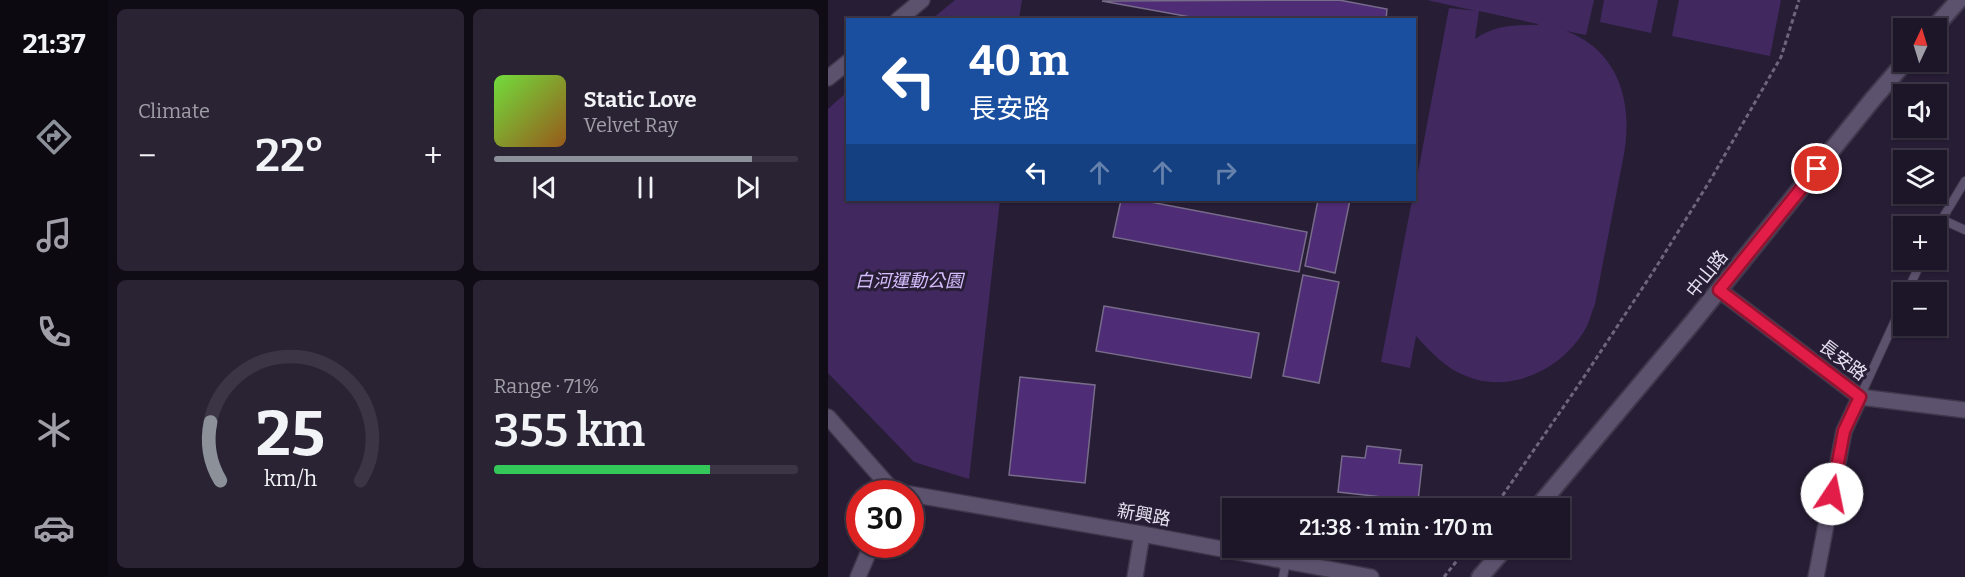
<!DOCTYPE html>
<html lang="en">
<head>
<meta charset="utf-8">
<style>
	:root { --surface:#1d1628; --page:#2a2334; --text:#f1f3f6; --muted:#a09fa8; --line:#3b3545; --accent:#8c9099 }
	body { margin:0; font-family:Bitter,"Noto Sans TC",serif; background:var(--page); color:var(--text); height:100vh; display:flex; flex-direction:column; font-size:22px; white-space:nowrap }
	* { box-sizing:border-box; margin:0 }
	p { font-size:20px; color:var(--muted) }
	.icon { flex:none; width:33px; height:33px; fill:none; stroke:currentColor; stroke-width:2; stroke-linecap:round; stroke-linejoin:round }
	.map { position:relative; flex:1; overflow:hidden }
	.panel { display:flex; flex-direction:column; gap:9px; padding:9px; background:#100c16; width:720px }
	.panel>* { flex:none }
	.hud { position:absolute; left:18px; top:18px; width:570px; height:183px; border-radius:0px; box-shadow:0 2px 4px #0004,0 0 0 2px var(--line); background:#1a4fa0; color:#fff; overflow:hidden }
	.needle { width:39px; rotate:4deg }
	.fabs { position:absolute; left:1065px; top:18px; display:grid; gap:12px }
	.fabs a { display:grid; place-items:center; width:54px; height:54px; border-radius:0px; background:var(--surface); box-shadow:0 2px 4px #0004,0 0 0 2px var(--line); font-size:30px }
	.speed { position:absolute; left:18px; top:480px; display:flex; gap:12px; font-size:30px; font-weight:700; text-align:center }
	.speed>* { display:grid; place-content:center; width:78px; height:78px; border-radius:50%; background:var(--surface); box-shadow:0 2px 4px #0004,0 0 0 2px var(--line); line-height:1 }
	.speed .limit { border:9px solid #d22; background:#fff; color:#111 }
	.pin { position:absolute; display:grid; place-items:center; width:51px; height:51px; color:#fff; margin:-26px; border:3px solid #fff; border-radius:50%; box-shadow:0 2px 6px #0007 }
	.me { position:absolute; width:66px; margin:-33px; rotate:11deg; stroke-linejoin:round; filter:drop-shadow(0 0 4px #0008) }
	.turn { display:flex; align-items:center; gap:21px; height:126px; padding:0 24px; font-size:27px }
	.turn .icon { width:78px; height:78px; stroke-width:2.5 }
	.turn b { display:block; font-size:42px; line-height:51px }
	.lanes { display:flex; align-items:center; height:57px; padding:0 24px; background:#0003; justify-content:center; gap:30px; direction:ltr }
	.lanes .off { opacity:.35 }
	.big { font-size:45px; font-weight:600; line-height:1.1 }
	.panel .widget { flex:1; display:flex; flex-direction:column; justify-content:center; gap:9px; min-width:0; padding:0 21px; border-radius:9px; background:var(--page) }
	.panel .dial { align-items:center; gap:0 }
	.dial svg { height:156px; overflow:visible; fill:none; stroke:var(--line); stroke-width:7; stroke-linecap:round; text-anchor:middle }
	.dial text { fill:var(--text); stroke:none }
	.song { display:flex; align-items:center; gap:18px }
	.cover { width:72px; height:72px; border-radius:9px; background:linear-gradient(135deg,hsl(100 70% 55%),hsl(30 70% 35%)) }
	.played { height:6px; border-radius:3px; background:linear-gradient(90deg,var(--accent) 85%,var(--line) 85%) }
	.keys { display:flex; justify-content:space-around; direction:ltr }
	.heat { display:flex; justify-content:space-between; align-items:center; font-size:33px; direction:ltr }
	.charge { height:9px; border-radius:4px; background:linear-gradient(90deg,#34c759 71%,var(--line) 0) }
	.panel .tiles { flex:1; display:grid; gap:9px; grid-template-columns:repeat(2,1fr) }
	.trip { position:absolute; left:394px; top:498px; width:348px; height:60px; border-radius:0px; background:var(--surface); box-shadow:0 2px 4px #0004,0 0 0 2px var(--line); font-weight:600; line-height:60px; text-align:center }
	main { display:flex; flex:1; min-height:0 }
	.tab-bar { display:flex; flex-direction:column; width:108px; justify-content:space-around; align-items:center; background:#0c0910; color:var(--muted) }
	.tab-bar .icon { width:42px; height:42px }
	.tab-bar .active { color:var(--accent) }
	.tab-bar b { font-size:27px; color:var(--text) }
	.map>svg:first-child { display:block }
	.green { fill:#412960; fill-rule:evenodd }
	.building { fill:#4e2c76; stroke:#776c89; stroke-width:1.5 }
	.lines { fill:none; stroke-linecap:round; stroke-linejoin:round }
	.service-casing { stroke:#3f374b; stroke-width:10 }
	.minor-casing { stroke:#3f374b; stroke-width:18 }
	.tertiary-casing { stroke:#3f374b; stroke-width:20 }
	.path { stroke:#6e667b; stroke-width:3; stroke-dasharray:4.5 3; stroke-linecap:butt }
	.service { stroke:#5d526e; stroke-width:8 }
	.minor { stroke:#5d526e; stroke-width:15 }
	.tertiary { stroke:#5d526e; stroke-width:16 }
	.route-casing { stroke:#92132f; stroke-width:15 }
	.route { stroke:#e11d48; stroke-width:10 }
	.labels { text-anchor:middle; stroke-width:6; stroke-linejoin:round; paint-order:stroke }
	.street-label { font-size:18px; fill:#e6e1f1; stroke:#271d35 }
	.park-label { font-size:18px; font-style:italic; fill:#d6befe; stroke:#271d35 }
</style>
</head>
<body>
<main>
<nav class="tab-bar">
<b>21:37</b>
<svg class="icon active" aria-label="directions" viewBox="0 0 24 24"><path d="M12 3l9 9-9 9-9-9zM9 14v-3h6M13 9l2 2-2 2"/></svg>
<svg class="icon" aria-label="music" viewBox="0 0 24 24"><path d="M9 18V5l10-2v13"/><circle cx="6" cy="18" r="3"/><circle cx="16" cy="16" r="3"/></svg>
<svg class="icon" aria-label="phone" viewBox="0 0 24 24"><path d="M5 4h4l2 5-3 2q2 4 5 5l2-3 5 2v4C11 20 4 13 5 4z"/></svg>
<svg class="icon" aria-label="climate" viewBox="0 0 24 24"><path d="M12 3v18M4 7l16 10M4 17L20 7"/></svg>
<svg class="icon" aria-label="car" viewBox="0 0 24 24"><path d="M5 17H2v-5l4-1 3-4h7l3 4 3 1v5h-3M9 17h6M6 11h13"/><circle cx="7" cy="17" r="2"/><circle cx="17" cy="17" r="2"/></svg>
</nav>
<section class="panel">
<div class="tiles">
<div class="widget"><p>Climate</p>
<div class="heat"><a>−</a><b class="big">22°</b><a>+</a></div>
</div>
<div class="widget">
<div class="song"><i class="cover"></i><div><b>Static Love</b><p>Velvet Ray</p></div></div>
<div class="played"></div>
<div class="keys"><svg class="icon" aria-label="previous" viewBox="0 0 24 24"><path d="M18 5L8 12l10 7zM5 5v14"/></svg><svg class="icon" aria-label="pause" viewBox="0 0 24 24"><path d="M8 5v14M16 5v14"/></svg><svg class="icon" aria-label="next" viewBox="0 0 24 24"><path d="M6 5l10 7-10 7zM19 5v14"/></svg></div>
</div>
<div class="widget dial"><svg viewBox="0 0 100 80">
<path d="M14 69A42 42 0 1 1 86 69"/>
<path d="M14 69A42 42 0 0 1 9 39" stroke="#8c9099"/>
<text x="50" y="56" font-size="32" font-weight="700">25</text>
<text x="50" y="72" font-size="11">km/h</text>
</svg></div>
<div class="widget"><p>Range · 71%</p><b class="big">355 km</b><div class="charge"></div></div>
</div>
</section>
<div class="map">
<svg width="1137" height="577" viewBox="0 0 1137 577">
	<rect width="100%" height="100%" fill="#271d35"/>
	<path class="green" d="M127,0H194L191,19H104Z
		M599,0H766L758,35L738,31C791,51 805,102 796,154L767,304C764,311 762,319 759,326C737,368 683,395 638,376C617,368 603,352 588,336L582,368L553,362L584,200H586L587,188L621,8L648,11ZM651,11L710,24V25C687,25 667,25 647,39Z
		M776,0H830L823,33L772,22Z
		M851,0H953L942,56L844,36Z
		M19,92L20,200H172L141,479L86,462L0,373V109Z"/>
	<path class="building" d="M511,0L559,9L558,20H379L274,1Z
		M293,200H312L479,232L471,272L285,237Z
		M490,200H522L507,273L477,266Z
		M475,275L511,282L491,383L455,376Z
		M276,306L431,333L423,378L268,351Z
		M192,377L267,385L257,483L181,475Z
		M539,446L573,450L571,463L594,465L590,501L510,492L514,456L537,458Z"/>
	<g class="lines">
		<defs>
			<path id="service" d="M1113,219L1137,230
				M1108,229L1137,181
				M1079,292L1094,260
				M1032,397L1076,301
				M455,577L458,561"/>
			<path id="minor" d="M70,20L94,0
				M0,78L20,62
				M891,290L1032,397L1137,410
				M0,417L66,492L77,494
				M82,494L314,534L543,577
				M30,577L44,544
				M307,577L314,534
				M988,577L1016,431L1032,397"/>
			<path id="tertiary" d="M1106,28L1131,0
				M709,508L865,322L1045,99L1077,62
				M652,577L677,548"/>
		</defs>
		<use href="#service" class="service-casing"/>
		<use href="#minor" class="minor-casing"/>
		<use href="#tertiary" class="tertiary-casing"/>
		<path class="path" d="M666,508L754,380L825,272L883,179L953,57L971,0
			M616,577L639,548"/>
		<use href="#service" class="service"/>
		<use href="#minor" class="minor"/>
		<use href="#tertiary" class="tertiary"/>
	</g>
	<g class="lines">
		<defs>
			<path id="route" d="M989,169L891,290L1032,397L1016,431L1004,494"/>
		</defs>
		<use href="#route" class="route-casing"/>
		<use href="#route" class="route"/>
	</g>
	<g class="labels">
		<g class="street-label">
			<text transform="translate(879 274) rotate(-51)" y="6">中山路</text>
			<text transform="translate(1015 360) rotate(37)" y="6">長安路</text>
			<text transform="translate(316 515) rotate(10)" y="6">新興路</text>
		</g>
		<g class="park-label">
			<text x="81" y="287">白河運動公園</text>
		</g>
	</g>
</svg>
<div class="fabs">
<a><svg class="needle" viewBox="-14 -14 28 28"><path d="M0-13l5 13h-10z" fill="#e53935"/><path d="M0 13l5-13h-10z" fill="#a09fa8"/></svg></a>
<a><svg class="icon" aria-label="sound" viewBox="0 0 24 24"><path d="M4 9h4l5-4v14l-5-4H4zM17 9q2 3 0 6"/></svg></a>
<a><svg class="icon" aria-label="layers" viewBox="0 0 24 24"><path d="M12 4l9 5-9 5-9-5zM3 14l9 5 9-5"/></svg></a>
<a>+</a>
<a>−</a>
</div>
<div class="speed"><div class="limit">30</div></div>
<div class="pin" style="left:989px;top:169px;background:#d93025"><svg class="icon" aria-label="arrive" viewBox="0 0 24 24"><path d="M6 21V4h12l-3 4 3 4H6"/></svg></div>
<svg class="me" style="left:1004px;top:494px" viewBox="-20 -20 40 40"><circle r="19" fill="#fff"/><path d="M0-13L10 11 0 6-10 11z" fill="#e11d48"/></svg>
<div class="trip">21:38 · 1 min · 170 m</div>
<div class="hud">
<div class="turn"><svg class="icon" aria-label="left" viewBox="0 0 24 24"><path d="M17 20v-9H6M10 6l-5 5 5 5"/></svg><div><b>40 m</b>長安路</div></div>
<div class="lanes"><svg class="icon" aria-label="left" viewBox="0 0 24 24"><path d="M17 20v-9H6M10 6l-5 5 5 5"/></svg><svg class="icon off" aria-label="ahead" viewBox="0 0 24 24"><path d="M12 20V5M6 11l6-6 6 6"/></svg><svg class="icon off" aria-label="ahead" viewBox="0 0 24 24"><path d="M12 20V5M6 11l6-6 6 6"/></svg><svg class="icon off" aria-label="right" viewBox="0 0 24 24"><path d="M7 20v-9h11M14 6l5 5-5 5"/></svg></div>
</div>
</div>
</main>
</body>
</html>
